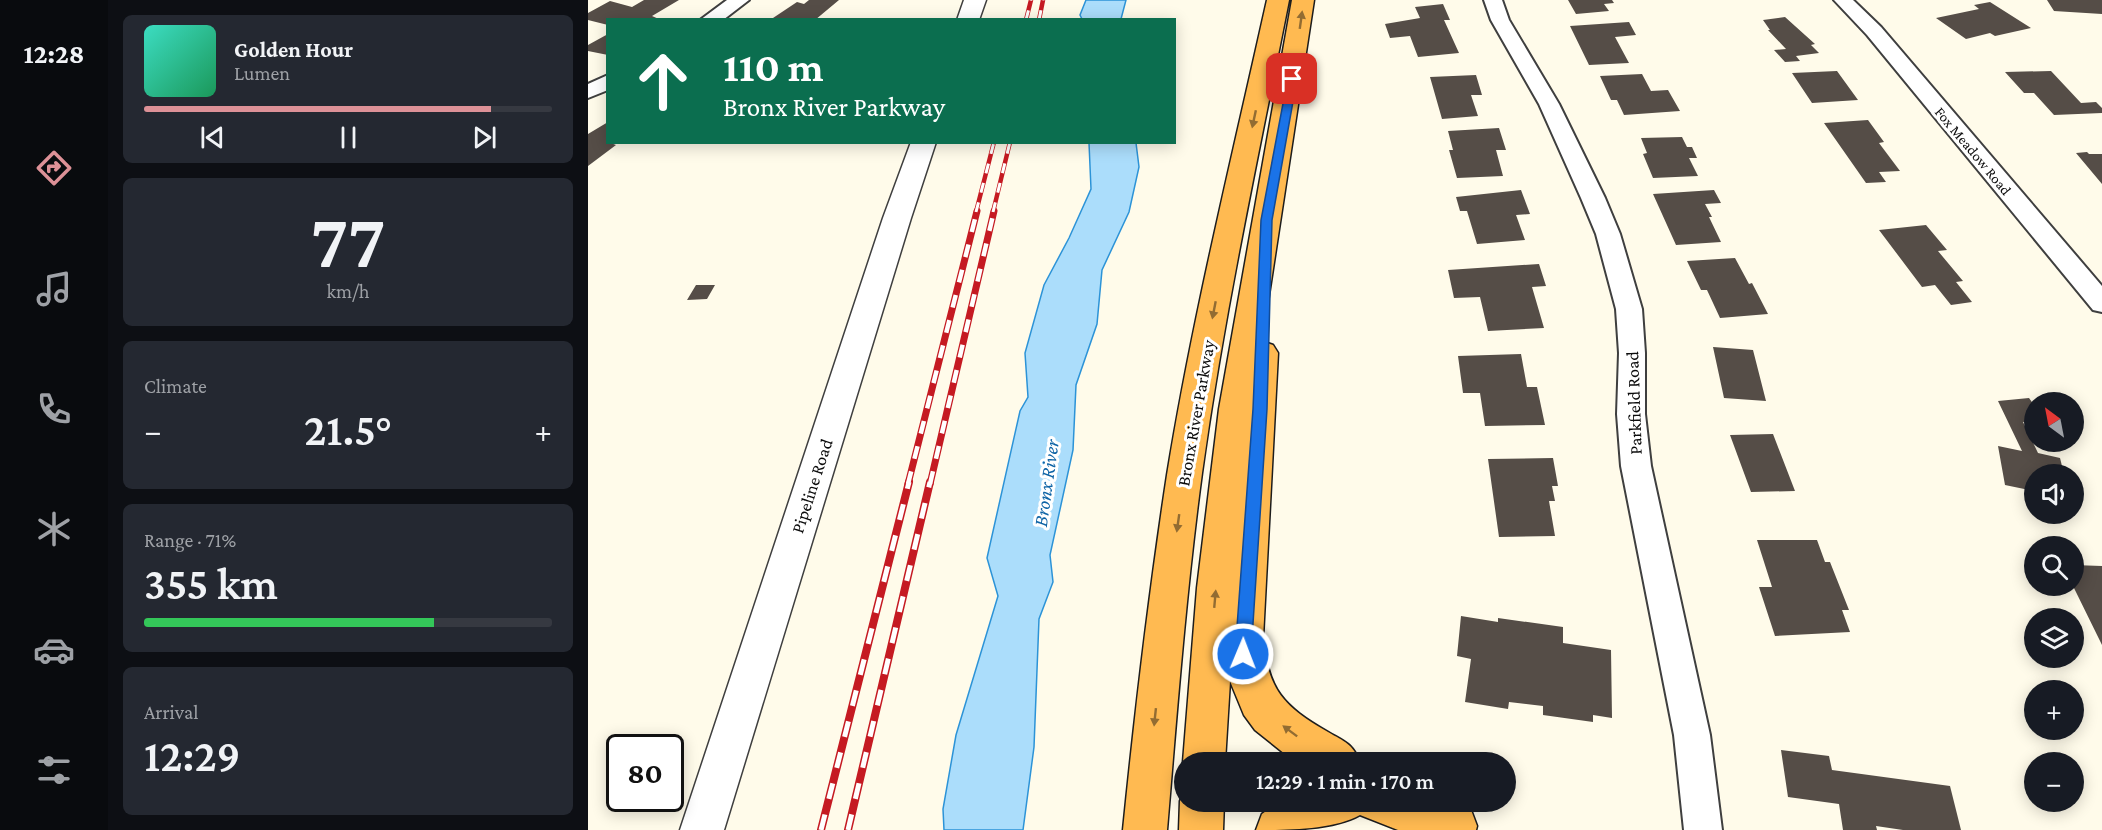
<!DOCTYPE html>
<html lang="en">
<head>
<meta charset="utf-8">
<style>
	:root { --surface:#171b24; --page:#242831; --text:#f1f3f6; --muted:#9ea1a6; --line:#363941; --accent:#dd9197 }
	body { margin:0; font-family:"Crimson Pro",serif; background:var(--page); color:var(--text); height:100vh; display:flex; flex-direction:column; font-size:22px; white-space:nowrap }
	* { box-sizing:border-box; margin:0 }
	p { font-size:20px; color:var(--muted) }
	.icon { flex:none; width:33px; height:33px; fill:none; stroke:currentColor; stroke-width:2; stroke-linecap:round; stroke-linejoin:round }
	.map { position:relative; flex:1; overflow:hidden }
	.side { display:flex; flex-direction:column; gap:15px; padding:15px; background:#0d0f14; width:480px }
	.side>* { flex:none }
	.hud { position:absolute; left:18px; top:18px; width:570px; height:126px; border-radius:0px; box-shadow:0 3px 15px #0003; background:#0b6e4f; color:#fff; overflow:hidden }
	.needle { width:39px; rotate:328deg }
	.controls { position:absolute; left:1436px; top:392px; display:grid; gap:12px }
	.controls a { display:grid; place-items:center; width:60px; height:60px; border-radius:50%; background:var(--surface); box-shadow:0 3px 15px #0003; font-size:30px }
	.speed { position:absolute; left:18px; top:734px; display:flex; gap:12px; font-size:30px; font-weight:700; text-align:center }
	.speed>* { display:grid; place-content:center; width:78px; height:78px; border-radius:50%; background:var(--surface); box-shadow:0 3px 15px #0003; line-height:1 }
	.speed .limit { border:3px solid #111; border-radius:9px; background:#fff; color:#111 }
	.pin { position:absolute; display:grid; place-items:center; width:51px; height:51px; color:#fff; margin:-26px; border-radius:12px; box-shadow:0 3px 9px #0006 }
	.me { position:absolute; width:66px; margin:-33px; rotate:1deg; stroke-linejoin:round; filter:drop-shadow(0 0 4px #0008) }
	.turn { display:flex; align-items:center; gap:21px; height:126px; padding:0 18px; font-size:27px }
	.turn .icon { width:78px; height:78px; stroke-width:2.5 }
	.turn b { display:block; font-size:42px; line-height:51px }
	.big { font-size:45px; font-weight:600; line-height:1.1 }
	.side .card { flex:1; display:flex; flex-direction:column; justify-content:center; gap:9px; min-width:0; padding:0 21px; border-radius:9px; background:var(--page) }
	.side .dial { align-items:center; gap:0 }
	.dial b { font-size:78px; line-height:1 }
	.song { display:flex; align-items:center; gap:18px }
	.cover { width:72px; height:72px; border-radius:9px; background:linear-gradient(135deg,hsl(170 70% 55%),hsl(150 70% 35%)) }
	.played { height:6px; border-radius:3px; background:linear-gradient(90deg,var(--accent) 85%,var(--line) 85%) }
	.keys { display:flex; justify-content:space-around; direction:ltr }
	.heat { display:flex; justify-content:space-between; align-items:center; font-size:33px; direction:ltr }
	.charge { height:9px; border-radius:4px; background:linear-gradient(90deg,#34c759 71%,var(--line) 0) }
	.trip { position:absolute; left:586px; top:752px; width:342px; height:60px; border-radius:30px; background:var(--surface); box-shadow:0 3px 15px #0003; font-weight:600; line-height:60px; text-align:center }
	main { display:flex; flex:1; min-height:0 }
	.tabs { display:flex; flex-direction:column; width:108px; justify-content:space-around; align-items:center; background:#090b0e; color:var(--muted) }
	.tabs .icon { width:42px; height:42px }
	.tabs .current { color:var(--accent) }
	.tabs b { font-size:27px; color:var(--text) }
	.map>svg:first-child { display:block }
	.water { fill:#abddfb; stroke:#2c93d7; stroke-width:1.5 }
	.building { fill:#554d47 }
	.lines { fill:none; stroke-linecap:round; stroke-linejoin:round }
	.minor-casing { stroke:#3f3f3f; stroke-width:4 }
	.tertiary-casing { stroke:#3f3f3f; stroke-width:3 }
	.trunk-casing { stroke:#1d1d1d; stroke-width:3 }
	.minor { fill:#fff; fill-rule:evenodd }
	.tertiary { fill:#fff; fill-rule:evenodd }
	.trunk { fill:#ffba51; fill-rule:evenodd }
	.rail-far2-casing { stroke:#c51a22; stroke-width:4.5 }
	.rail-far1-casing { stroke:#c51a22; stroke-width:7 }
	.rail-casing { stroke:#c51a22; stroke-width:8 }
	.rail-far2 { stroke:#fff; stroke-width:3; stroke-dasharray:10; stroke-linecap:butt }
	.rail-far1 { stroke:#fff; stroke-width:4.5; stroke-dasharray:13; stroke-linecap:butt }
	.rail { stroke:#fff; stroke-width:5; stroke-dasharray:16; stroke-linecap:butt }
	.oneway { fill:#926c32 }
	.route { fill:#1a73e8; stroke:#114b97; stroke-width:1.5 }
	.labels { text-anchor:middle; stroke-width:6; stroke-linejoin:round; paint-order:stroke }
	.far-street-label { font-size:15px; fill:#0c0c0c; stroke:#fff }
	.street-label { font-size:18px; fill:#0c0c0c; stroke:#fff }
	.water-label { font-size:20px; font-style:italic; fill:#0d63a5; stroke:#fff }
</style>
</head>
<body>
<main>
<nav class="tabs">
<b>12:28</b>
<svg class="icon current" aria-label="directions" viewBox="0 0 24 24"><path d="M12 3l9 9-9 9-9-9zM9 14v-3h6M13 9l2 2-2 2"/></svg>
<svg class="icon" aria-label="music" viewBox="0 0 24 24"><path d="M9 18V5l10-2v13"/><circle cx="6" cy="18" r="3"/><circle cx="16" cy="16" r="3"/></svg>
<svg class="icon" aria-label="phone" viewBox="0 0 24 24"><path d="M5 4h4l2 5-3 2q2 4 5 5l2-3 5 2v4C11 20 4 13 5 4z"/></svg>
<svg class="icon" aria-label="climate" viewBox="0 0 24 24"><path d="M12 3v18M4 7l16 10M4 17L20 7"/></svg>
<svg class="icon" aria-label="car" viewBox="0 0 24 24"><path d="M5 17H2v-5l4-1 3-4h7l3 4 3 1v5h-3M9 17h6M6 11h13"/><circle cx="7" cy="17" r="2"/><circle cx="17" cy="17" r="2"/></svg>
<svg class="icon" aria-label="filters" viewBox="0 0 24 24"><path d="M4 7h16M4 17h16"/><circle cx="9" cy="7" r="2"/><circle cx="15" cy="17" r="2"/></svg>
</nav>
<section class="side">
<div class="card">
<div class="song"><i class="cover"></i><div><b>Golden Hour</b><p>Lumen</p></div></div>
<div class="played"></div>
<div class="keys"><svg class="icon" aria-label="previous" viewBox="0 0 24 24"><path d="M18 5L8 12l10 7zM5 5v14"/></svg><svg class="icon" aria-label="pause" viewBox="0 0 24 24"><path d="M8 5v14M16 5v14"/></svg><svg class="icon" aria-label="next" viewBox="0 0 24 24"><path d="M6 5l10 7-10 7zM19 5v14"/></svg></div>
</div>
<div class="card dial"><b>77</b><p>km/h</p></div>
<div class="card"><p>Climate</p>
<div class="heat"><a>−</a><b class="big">21.5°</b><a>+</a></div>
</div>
<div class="card"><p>Range · 71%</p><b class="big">355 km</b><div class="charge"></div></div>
<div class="card"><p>Arrival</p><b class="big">12:29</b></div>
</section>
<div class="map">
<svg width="1514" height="830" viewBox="0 0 1514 830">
	<rect width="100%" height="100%" fill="#fffbea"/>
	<path class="water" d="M498,0H538L533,19H494L492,15Z
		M501,143H548L551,167L541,212L514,270L509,324L488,385L485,450L462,555L465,582L451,619L446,747L435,830H356L355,809L368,735L410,596L399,558L432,411L440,397L437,353L456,285L481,238L503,189Z"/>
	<path class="building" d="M56,0H91L64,16L73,20H20V25L0,20V13L22,1L44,7Z
		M221,0H251L227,20H182L209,2L216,4Z
		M980,0H1024L1026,3L1016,4L1021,11L988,14Z
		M1459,0H1514V14L1466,11Z
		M1402,2L1443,28L1407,36L1402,33L1378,39L1348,18L1391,9L1386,5Z
		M855,4L862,20H856L871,53L830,57L822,36L802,38L797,24L832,18L827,7Z
		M1197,17L1227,44L1223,45L1231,53L1208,56L1212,61L1197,62L1186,50L1198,49L1180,30H1182L1175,20Z
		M1041,22L1048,35L1027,37L1041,63L1001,65L982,26Z
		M20,34V55L0,51V45Z
		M1249,71L1270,100L1224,103L1204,73Z
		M1463,71L1493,103L1508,102L1514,108V113L1466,115L1446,93H1436L1417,72Z
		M1054,74L1063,91L1080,90L1092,111L1036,115L1029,100H1023L1012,76Z
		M888,75L894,95H883L890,116L854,119L842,77Z
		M1280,120L1296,142L1291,143L1312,171L1291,172L1298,182L1278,183L1236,123Z
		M20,122V142L28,145L0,166V134Z
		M911,128L918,150H908L915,176L869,178L861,150H865L860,131Z
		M1094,137L1099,147H1104L1109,158H1101L1110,176L1065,178L1055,154L1059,153L1053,138Z
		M1499,152L1501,154H1514V184L1488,153Z
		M933,190L942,214L928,215L937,240L889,244L879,211H872L868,197Z
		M1126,190L1133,203L1117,204L1124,217H1121L1133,242L1088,245L1065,194Z
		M1338,225L1359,250L1350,251L1375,281L1368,282L1384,302L1363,305L1347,285L1334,287L1291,230Z
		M1147,258L1161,284L1164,283L1180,314L1132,318L1119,290H1113L1099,261Z
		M951,264L958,286L944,287L956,328L900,331L892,297L866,298L860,270Z
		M108,285H127L119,299L99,300Z
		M1125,347L1165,350L1178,401L1136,398Z
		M933,354L939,387H949L957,425L897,426L892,393H875L870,356Z
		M1441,398L1446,405V421L1435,422L1450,453L1472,458L1476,474H1446V491L1417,485L1410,446L1434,451L1410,401Z
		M1185,434L1207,491L1163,492L1142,435Z
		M965,458L970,486H964L967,501H961L967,536L911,537L900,459Z
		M1169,540H1229L1237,562H1242L1261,610H1254L1262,632L1187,636L1171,587H1184Z
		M1485,565L1514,566V645L1485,586Z
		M873,616L910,622V618L975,627V643L1023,650L1024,718L1005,715V722L955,715V706L921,702L920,709L877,702L883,659L869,656Z
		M1193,750L1241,756L1244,770L1362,786L1373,830H1315L1288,826L1289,830H1255L1251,804L1200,797Z"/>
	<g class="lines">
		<defs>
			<path id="minor" d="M139,0H161L135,20H112Z
				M896,0H914L921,20L971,104L1017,198L1032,234L1054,309L1057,353V414L1063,466L1122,735L1134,830H1096L1086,735L1033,466L1029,414L1031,353L1028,309L1008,234L993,198L951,104L903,20Z
				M1246,0H1265L1293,27L1514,286V312L1505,310L1279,35Z
				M20,75V90L0,98V84Z"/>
			<path id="tertiary" d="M376,0H398L391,20H369Z
				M323,142H348L323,218L136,830H92L295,218Z"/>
			<path id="trunk" d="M679,0H701C670,157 636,314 614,473C598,592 589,711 579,830H535C547,711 561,593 579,475C605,315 644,158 679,0Z
				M704,0H726L674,341L685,345L690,353L675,638C680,690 695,706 740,732C757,742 764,743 772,762H710L697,754L667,730L656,715L642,681L637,762H597V768L595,762L609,588L631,409Z
				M597,789V801H636L635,830H591L592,801Z
				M692,801H858L883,810L889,826L888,830H810L772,815C746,830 698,830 668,830L674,814Z"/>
		</defs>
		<use href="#minor" class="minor-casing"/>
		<use href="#tertiary" class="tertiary-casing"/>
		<use href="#trunk" class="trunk-casing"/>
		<use href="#minor" class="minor"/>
		<use href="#tertiary" class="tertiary"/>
		<use href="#trunk" class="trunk"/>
		<defs>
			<path id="rail-far2" d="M438,20L443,0
				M451,20L455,0
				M388,212L406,142
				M405,212L422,142"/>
			<path id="rail-far1" d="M320,484L389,211
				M342,484L406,211"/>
			<path id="rail" d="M233,830L321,482
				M260,830L342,482"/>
		</defs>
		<use href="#rail-far2" class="rail-far2-casing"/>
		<use href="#rail-far1" class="rail-far1-casing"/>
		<use href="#rail" class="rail-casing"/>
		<use href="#rail-far2" class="rail-far2"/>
		<use href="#rail-far1" class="rail-far1"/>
		<use href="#rail" class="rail"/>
	</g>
	<defs><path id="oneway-solid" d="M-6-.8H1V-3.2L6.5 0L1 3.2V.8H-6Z" transform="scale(1.5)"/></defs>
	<g class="oneway">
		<use href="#oneway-solid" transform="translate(713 20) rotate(-82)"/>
		<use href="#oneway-solid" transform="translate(666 119) rotate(102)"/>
		<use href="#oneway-solid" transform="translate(626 310) rotate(101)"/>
		<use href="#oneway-solid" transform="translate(590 523) rotate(98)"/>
		<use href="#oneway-solid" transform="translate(627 599) rotate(-85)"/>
		<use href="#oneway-solid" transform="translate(567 717) rotate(96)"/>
		<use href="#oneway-solid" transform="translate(702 731) rotate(-143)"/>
	</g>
	<path class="route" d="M700,77L709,79L684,220L679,409L663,654L661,659L655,662L649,659L647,654L665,409L673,220Z"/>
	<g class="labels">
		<g class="far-street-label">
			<text transform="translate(1385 151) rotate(50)" y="5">Fox Meadow Road</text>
		</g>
		<g class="street-label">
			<text transform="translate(1046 403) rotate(-92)" y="6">Parkfield Road</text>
			<text transform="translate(608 413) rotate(-80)" y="6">Bronx River Parkway</text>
			<text transform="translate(224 486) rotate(-72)" y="6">Pipeline Road</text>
		</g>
		<g class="water-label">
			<text transform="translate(458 483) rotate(-82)" y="7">Bronx River</text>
		</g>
	</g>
</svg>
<div class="controls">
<a><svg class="needle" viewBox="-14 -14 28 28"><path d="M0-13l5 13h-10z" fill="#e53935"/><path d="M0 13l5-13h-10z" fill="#9ea1a6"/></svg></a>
<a><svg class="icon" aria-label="sound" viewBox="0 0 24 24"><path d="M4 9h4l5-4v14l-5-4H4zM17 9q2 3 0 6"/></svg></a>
<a><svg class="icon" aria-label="search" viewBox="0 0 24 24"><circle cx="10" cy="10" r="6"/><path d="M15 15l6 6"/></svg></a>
<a><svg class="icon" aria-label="layers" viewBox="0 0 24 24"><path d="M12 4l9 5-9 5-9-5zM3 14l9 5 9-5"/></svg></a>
<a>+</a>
<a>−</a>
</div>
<div class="speed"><div class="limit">80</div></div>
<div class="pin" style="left:704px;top:79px;background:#d93025"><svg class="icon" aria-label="arrive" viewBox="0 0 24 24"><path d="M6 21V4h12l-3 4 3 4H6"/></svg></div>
<svg class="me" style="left:655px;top:654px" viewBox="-20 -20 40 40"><circle r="17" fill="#1a73e8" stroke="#fff" stroke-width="3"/><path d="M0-11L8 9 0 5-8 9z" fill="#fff"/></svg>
<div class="trip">12:29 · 1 min · 170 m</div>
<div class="hud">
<div class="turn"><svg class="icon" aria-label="ahead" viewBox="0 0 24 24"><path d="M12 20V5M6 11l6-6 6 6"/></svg><div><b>110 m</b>Bronx River Parkway</div></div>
</div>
</div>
</main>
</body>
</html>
